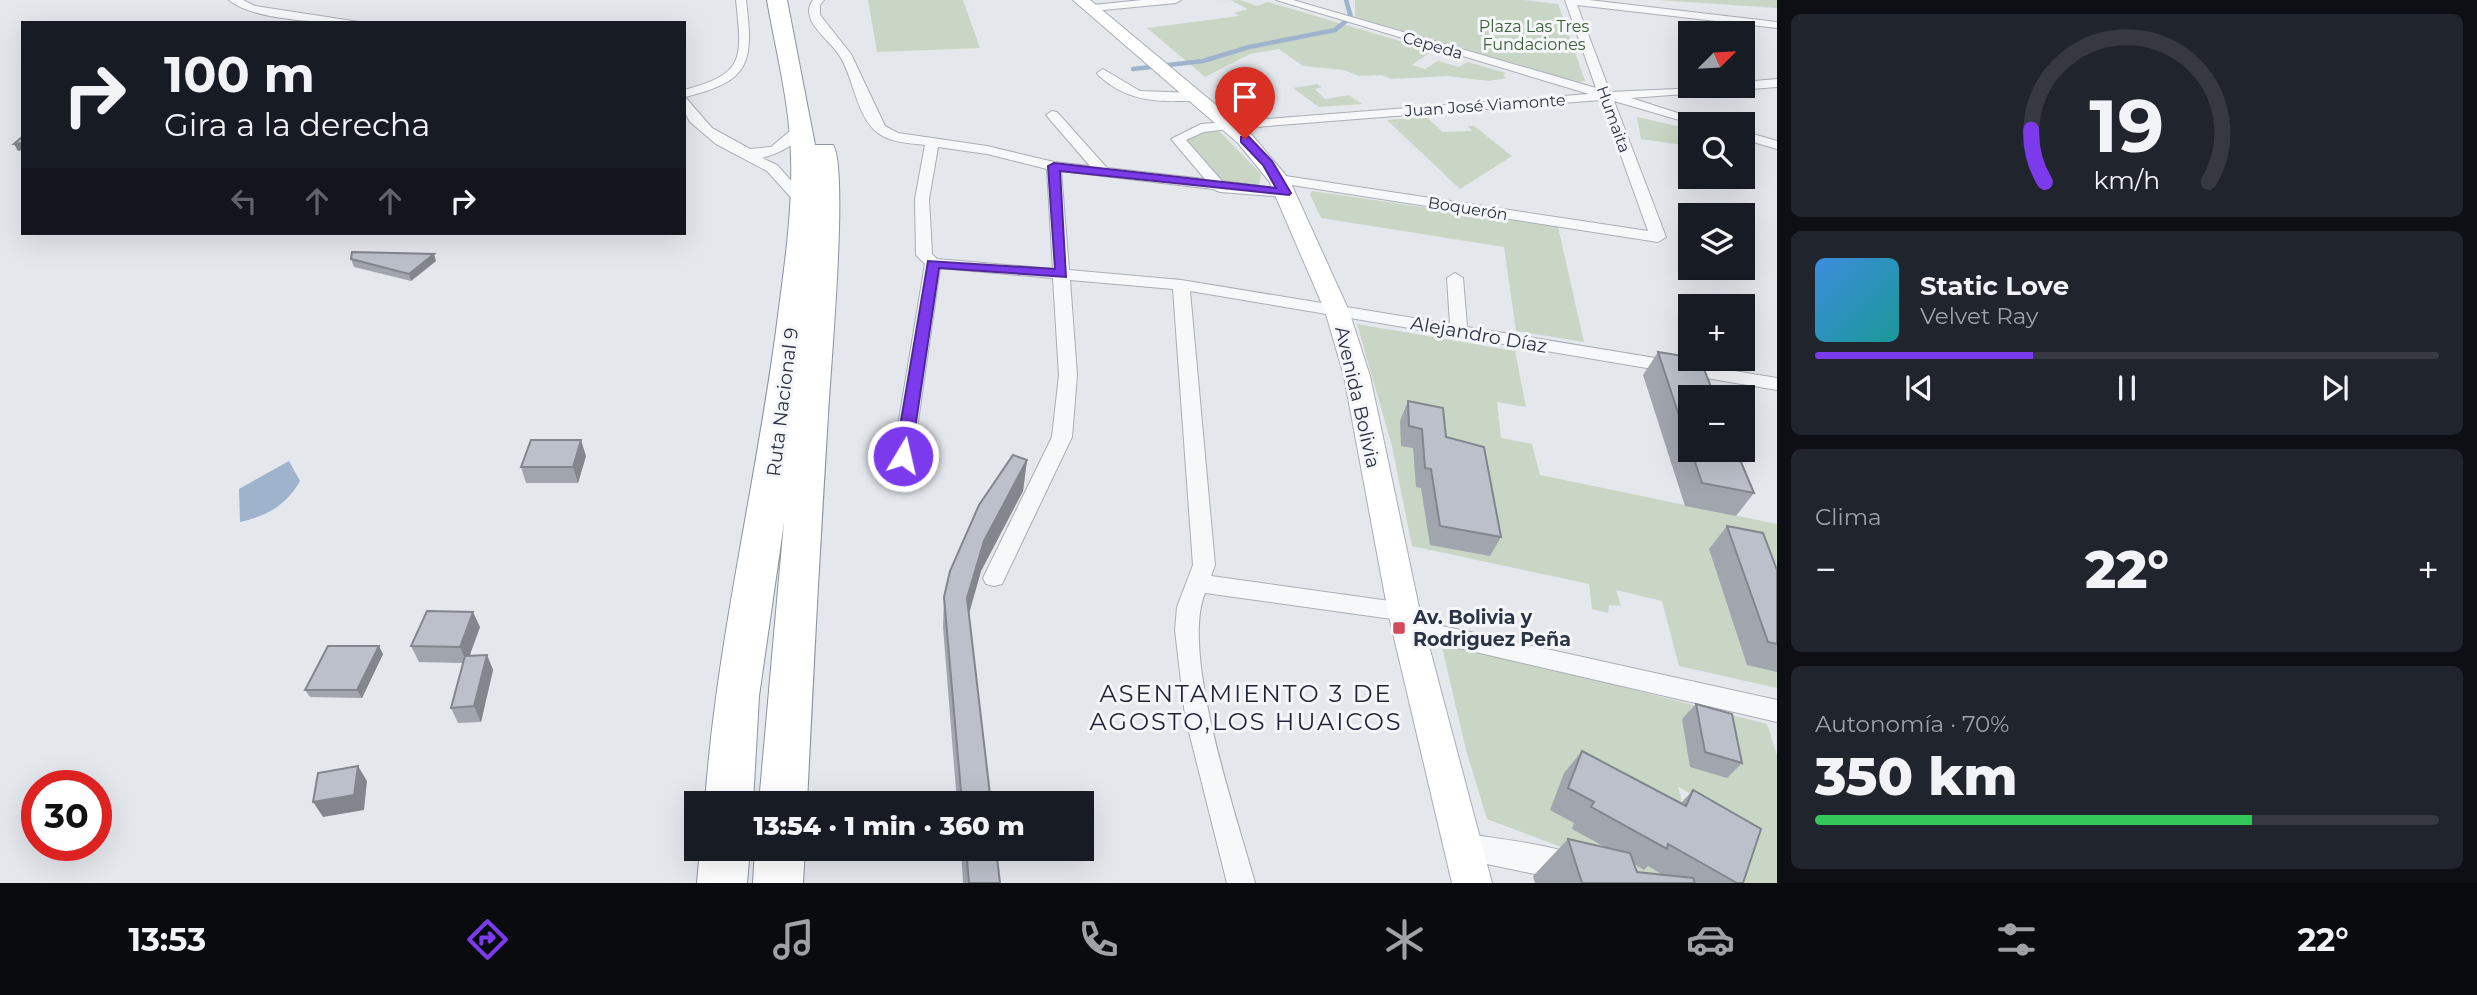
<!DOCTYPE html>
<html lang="es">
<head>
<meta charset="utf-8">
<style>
	:root { --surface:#171b24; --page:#20242c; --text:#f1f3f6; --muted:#9ea1a6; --line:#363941; --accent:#7c3aed }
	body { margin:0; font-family:Montserrat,sans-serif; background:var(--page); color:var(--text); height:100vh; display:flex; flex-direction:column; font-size:26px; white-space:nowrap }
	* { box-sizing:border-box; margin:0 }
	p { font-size:23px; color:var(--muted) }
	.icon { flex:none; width:38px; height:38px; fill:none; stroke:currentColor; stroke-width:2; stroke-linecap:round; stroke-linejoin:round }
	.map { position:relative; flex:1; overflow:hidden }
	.side { display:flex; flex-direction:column; gap:14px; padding:14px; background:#0d0f14; width:700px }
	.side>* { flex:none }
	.guide { position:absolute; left:21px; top:21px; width:665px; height:214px; border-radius:0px; box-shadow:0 7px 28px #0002; background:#171b24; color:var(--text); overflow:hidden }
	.needle { width:46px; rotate:66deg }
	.controls { position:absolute; left:1678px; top:21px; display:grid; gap:14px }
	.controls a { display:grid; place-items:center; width:77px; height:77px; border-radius:0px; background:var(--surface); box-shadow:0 7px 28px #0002; font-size:35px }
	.speed { position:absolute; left:21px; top:770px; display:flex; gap:14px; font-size:35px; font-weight:700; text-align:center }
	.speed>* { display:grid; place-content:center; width:91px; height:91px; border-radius:50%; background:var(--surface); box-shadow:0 7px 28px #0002; line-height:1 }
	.speed .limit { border:10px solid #d22; background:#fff; color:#111 }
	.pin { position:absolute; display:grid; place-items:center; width:60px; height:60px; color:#fff; margin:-72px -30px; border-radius:50% 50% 50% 0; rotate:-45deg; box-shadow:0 0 7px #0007 }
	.pin .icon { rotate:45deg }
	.me { position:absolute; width:77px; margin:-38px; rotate:9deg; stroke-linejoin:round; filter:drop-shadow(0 0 5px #0008) }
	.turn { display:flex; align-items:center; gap:24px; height:147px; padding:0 28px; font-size:32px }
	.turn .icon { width:91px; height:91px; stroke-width:2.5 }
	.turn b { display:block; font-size:49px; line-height:60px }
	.lanes { display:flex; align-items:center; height:66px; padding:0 28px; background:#0003; justify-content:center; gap:35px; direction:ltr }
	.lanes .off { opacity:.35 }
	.big { font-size:52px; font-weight:800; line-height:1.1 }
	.side .card { flex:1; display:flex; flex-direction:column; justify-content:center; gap:10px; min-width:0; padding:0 24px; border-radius:10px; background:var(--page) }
	.side .dial { align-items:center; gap:0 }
	.dial svg { height:182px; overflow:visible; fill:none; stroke:var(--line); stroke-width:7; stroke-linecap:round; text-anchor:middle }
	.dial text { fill:var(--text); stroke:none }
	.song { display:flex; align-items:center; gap:21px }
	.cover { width:84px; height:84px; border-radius:10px; background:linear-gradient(135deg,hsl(210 70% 55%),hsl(180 70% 35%)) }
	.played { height:7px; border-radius:4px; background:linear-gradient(90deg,var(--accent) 35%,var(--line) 35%) }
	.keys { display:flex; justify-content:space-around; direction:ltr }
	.heat { display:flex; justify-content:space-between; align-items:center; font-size:38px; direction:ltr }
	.charge { height:10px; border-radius:5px; background:linear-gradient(90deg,#34c759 70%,var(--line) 0) }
	.trip { position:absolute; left:684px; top:791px; width:410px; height:70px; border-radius:0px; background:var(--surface); box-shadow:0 7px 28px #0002; font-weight:800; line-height:70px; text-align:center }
	.tab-bar { display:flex; height:112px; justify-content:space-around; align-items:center; background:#090b0e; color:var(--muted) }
	.tab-bar .icon { width:49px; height:49px }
	.tab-bar .active { color:var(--accent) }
	.tab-bar b { font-size:32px; color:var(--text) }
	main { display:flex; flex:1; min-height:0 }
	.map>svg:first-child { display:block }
	.green { fill:#c9d6c5; fill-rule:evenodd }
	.water { fill:#9fb4cc }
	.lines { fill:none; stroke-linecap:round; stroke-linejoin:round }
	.stream { stroke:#9fb4cc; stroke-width:4.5 }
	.street-casing { stroke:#a9aeb7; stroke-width:2 }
	.secondary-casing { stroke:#a9aeb7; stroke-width:2 }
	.highway-casing { stroke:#8b94a3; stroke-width:2 }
	.street { fill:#f7f8fa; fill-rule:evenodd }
	.secondary { fill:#fff; fill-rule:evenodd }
	.highway { fill:#fff; fill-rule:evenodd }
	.wall { fill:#a1a5ae; fill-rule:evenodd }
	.shaded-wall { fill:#83868d }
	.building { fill:#bbc0ca; stroke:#83868d; stroke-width:2 }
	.route { fill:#7c3aed; stroke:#51269a; stroke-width:2 }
	.poi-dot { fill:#d1495b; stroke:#f4f6f9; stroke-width:2.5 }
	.labels { text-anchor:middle; stroke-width:6; stroke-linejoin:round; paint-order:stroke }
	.far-park-label { font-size:16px; fill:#3f6138; stroke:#f4f6f9 }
	.far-street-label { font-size:16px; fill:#2b3445; stroke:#f4f6f9 }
	.street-label { font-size:19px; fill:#2b3445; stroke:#f4f6f9 }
	.poi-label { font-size:19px; font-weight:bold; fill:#2b3445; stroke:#f4f6f9; text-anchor:start }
	.near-neighbourhood-label { font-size:24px; letter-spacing:2px; fill:#1d2536; stroke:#f4f6f9 }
</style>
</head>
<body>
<main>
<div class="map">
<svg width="1777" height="883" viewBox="0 0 1777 883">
	<rect width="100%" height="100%" fill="#e4e7ec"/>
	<path class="green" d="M868,0H963L980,48L877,52Z
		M1240,0L1257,6L1268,2L1427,49L1429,53L1412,65L1425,69L1438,61L1459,67L1468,62L1506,73L1503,76L1507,78L1489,81L1447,76L1391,79L1382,75L1359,76L1344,70L1303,66L1279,49L1250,54L1205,77L1147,28L1239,16L1234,13L1248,9L1232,1L1213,2Z
		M1355,0H1524L1558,4L1585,81L1577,82L1355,17Z
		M1658,0H1777V8Z
		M1317,84L1322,87L1315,89L1325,99L1349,95L1362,104L1319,107L1293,88Z
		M1426,117L1443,132L1472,131L1468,126H1474L1512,156L1460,189L1387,120Z
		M1637,117L1690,129V146L1641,139Z
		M1219,131L1261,174L1259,187L1222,182L1186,141L1199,132Z
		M1312,191L1558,227L1584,342L1516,331L1504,247L1321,218L1310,194Z
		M1357,324L1515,351L1526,407L1497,402L1501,438L1532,444L1540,475L1777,524V688L1679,666L1662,601L1616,590L1621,606L1609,605L1608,613L1592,609L1589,584L1412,546L1392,446Z
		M1452,643L1767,724L1777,755V883H1620L1577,853L1487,819L1466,750L1442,647ZM1678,787H1679L1750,829L1685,813Z"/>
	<path class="water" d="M289,461L300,481C286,506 266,516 240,522L239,489Z"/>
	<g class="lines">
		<path class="stream" d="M1133,69L1203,61L1249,47L1335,30L1351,17L1346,0"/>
		<defs>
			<path id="street" d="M229,0H243L255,6L366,23C332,23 255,22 229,0Z
				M736,0H746C754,64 750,81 685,97L712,128L750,149L771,147L797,125H807L809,128C795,145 783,152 762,158L777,165L806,197V203H796L767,171L716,144L690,122L684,111V90C746,74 742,58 736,0Z
				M813,0H824L820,5V15L851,54L885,126L898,133L987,146L1054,162L1090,166L1046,115L1052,111L1057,112L1107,168L1205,179L1171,139L1201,124L1589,94L1276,0H1293L1596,88L1565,0H1589L1777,22V28L1577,5L1610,92L1743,86V82L1777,79V87L1631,98L1712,124H1693L1614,101L1666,237L1658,242L1279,183L1272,179L1279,175L1648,231L1601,100L1229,129L1204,132L1186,140L1222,181L1290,190V196L1285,197L1220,192L1213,189L1061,171L1069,270L1181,280L1450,324L1447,278L1455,273L1463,278L1467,327L1777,378V390L1190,291L1215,565L1211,576L1404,603L1412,606L1415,612L1411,619L1777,700V722L1407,636L1399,634L1396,627L1399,620L1205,593C1180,653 1237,817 1255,883H1227L1185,716L1175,630L1177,607L1193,565L1173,289L1070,280L1077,375L1072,437L1002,584L994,586L986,584L983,578L1052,437L1059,375L1053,278L940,268L913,456L903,463L896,461L893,456L925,264L916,255L915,199L925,145C909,143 891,143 878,133C856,117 854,77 839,55C830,40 798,20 813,0ZM938,147L987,154L1047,169L1053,269L937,259L932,254L929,199Z
				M1142,0H1181L1176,3L1093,11L1088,8L1093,5Z
				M1103,69L1140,91L1196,93L1202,97C1196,102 1190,101 1181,101C1149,102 1124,98 1099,76L1097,73Z
				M1743,131L1777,141V149L1743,139Z
				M1463,833C1499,840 1602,847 1617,883H1577L1463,859L1453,855L1449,846L1453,837Z"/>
			<path id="secondary" d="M1073,0H1090L1252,135L1289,179L1349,311L1370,376L1420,612L1492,883H1452L1388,612L1344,376L1325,311L1269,181L1238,143Z"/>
			<path id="highway" d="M767,0H787L815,145H833C849,168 830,374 828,415C820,544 813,674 807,803H759L784,522L759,696L753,803H705C716,645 755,489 776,331C783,275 793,215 791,157C790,104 776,52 767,0Z
				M700,849H750L747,883H697Z
				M755,849H805L803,883H753Z"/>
		</defs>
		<use href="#street" class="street-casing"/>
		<use href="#secondary" class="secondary-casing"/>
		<use href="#highway" class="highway-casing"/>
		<use href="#street" class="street"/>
		<use href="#secondary" class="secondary"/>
		<use href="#highway" class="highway"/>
	</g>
	<path class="wall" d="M351,259L436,261L411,281L354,267Z
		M1658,352L1754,493L1736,516L1685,506L1643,375Z
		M1408,401L1446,437L1501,537L1490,556L1430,545L1421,488L1416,487L1413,448L1401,446L1400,421Z
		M586,456L578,483H526L521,467Z
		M1027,460L1023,491L981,571L969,613L991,803H957L943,627L944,597Z
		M1727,526L1777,570V672L1747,665L1709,549Z
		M480,627L469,656L487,655L493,670L481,722L458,723L451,708L463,663L419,662L411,646Z
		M383,654L362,698L310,697L305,690Z
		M1696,704L1742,763L1727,778L1690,767L1682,719Z
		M1582,751L1681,803L1693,790L1743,883H1535L1533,876L1568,839L1605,847L1572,829L1574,823L1550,810L1564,773ZM1634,864L1644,870L1648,866L1663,875L1637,872Z
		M961,849H996L1000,883H963Z"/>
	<path class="shaded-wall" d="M23,143V150L18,151L14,144Z
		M434,254L436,261L411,281L409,274Z
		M581,440L586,456L578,483L573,467Z
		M1027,460L1023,491L981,571L965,628L967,598L984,541Z
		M473,612L480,627L467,663L460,647Z
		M379,646L383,654L362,698L357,690Z
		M487,655L493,670L481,722L474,706Z
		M358,766L367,781L364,810L323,817L313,802Z"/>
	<path class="building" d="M23,136V143L14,144Z
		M352,252L434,254L409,274L351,259Z
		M1658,352L1690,357V359H1700L1715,397H1690V449Z
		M1408,401L1443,408L1446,437L1484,447L1501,537L1440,526L1431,469L1425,468L1422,429L1409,426Z
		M531,440H581L573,467H521Z
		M1691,450H1736L1754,493L1702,483Z
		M1013,455L1027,460L984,541L967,598L991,803H962L944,597L950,571L979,505Z
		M1727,526L1763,533L1777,570V644L1768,642Z
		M427,611L473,612L460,647L411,646Z
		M328,646H379L357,690H305Z
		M487,655L474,706L451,708L465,656Z
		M1696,704L1732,714L1742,763L1705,752Z
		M1582,751L1686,806L1693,790L1761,829L1743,883H1737L1668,844L1667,849L1591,807L1594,802L1568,788Z
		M358,766L354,795L313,802L318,773Z
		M1568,839L1630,853L1637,872L1693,878L1695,883H1582Z
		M966,849H996L1000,883H969Z"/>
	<path class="route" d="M1241,137H1249L1272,161L1291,193L1289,195L1060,171L1066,277L939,268L911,456L903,462L897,460L895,456L928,261L1055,269L1048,166L1054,163L1276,188L1263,165L1241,142Z"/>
	<rect class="poi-dot" x="1392" y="621" width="14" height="14" rx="3.5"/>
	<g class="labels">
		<g class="far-park-label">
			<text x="1534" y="32">Plaza Las Tres<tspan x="1534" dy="18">Fundaciones</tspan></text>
		</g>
		<g class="far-street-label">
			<text transform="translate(1433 45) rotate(16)" y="6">Cepeda</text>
			<text transform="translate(1485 105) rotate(-4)" y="6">Juan José Viamonte</text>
			<text transform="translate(1614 119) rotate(70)" y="6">Humaita</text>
			<text transform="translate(1468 208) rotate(9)" y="6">Boquerón</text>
		</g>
		<g class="street-label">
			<text transform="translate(1479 334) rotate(10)" y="7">Alejandro Díaz</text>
			<text transform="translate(1358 397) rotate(77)" y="7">Avenida Bolivia</text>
			<text transform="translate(782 402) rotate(-83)" y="7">Ruta Nacional 9</text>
		</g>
		<g class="poi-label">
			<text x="1413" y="624">Av. Bolivia y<tspan x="1413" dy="22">Rodriguez Peña</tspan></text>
		</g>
		<g class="near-neighbourhood-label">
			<text x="1246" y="702">ASENTAMIENTO 3 DE<tspan x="1246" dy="28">AGOSTO,LOS HUAICOS</tspan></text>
		</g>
	</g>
</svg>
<div class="controls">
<a><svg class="needle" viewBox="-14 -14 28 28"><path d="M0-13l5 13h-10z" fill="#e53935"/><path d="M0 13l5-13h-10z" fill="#9ea1a6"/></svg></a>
<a><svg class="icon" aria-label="search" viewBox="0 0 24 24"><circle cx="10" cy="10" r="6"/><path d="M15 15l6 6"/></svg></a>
<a><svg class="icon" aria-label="layers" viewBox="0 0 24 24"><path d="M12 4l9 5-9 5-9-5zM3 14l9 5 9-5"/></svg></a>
<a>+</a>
<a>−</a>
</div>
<div class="speed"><div class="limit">30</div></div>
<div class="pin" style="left:1245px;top:139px;background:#d93025"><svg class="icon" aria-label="arrive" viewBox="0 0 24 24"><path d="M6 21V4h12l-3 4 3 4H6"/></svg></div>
<svg class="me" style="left:903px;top:456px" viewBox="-20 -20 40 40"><circle r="17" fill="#7c3aed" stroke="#fff" stroke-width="3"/><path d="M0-11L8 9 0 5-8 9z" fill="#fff"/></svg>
<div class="trip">13:54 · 1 min · 360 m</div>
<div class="guide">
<div class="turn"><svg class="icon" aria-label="right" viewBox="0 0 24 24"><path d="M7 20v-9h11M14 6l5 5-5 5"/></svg><div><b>100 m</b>Gira a la derecha</div></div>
<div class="lanes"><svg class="icon off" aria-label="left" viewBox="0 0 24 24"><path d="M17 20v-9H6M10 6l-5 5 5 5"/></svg><svg class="icon off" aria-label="ahead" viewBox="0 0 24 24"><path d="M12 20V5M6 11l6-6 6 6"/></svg><svg class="icon off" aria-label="ahead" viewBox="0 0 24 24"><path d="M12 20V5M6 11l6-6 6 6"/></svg><svg class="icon" aria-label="right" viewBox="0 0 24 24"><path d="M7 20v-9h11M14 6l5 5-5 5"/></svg></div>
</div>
</div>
<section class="side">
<div class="card dial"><svg viewBox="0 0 100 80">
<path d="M14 69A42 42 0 1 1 86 69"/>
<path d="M14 69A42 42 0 0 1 8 46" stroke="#7c3aed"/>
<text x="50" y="56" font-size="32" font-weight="700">19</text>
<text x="50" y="72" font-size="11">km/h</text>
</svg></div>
<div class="card">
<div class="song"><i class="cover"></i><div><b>Static Love</b><p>Velvet Ray</p></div></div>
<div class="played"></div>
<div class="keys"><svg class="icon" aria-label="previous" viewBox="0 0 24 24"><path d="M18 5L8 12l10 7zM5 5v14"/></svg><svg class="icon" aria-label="pause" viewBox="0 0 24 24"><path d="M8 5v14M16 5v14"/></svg><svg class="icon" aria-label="next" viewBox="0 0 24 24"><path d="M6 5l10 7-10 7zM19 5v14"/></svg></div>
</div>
<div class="card"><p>Clima</p>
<div class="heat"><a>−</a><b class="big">22°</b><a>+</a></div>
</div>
<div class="card"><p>Autonomía · 70%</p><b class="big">350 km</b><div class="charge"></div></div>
</section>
</main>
<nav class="tab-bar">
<b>13:53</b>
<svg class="icon active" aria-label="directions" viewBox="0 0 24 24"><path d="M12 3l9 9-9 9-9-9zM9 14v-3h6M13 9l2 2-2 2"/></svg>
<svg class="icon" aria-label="music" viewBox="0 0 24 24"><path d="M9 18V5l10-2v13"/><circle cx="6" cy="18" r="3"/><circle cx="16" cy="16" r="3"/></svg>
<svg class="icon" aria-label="phone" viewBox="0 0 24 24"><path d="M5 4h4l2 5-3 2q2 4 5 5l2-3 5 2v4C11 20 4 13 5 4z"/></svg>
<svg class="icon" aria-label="climate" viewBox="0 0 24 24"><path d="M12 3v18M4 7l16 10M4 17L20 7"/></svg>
<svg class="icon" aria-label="car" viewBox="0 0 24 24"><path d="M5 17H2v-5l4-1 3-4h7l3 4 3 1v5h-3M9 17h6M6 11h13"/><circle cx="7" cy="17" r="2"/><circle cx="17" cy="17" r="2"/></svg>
<svg class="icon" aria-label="filters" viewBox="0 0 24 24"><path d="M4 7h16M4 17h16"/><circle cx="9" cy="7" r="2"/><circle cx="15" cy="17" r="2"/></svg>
<b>22°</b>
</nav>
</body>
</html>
